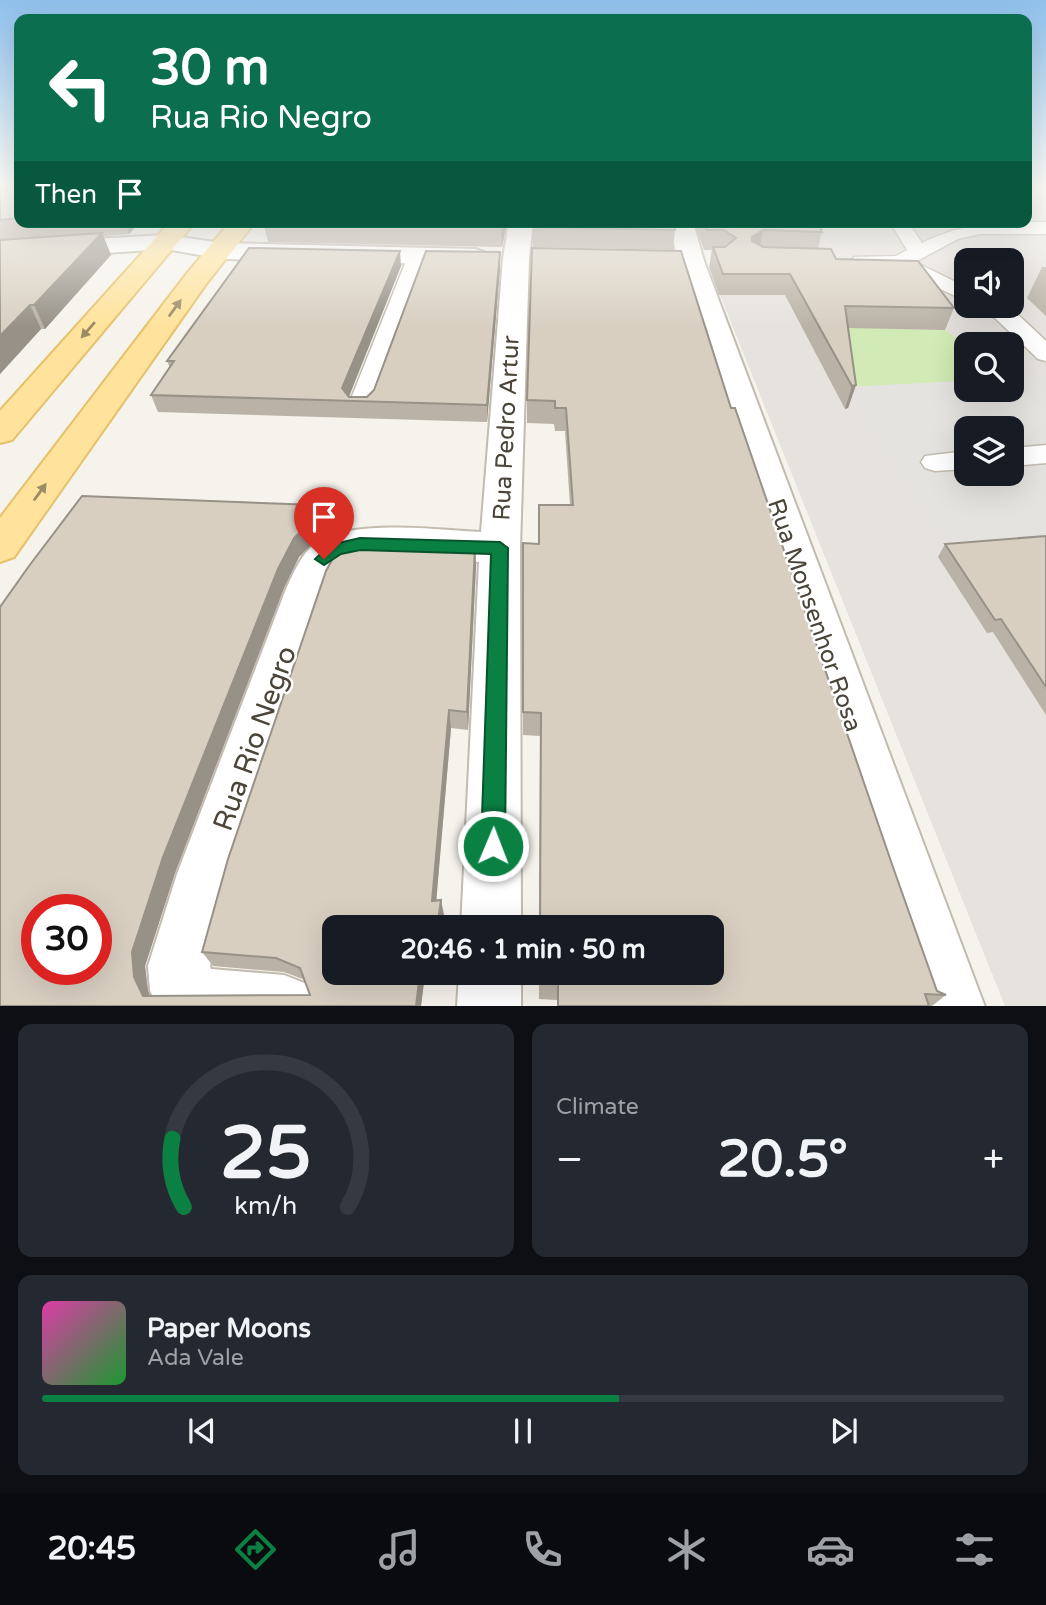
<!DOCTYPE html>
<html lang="en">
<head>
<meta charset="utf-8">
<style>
	:root { --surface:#171b24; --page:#242831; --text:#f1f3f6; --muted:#9ea1a6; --line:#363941; --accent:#0b8043 }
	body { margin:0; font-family:"Varela Round",sans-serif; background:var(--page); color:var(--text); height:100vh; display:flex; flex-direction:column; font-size:26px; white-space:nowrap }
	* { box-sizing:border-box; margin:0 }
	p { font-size:23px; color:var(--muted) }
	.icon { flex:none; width:38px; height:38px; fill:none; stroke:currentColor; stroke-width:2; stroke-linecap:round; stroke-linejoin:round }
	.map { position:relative; height:1006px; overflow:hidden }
	.details { display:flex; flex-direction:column; gap:18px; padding:18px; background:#0d0f14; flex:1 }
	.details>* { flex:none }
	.guide { position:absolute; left:14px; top:14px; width:1018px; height:214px; border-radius:14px; box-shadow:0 7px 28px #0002; background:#0b6e4f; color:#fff; overflow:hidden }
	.tools { position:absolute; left:954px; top:248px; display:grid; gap:14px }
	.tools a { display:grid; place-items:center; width:70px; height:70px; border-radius:14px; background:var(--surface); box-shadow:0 7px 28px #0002; font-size:35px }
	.speed { position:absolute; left:21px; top:894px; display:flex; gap:14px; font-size:35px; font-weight:700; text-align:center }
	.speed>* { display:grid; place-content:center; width:91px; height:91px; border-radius:50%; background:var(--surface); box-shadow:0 7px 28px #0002; line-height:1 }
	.speed .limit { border:10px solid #d22; background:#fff; color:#111 }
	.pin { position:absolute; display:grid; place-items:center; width:60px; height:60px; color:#fff; margin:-72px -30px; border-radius:50% 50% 50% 0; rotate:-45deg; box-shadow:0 0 7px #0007 }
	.pin .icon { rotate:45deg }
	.me { position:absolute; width:77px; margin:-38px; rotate:1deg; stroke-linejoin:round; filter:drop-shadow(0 0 5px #0008) }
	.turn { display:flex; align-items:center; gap:24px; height:147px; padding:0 21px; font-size:32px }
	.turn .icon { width:91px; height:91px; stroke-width:2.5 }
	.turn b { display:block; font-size:49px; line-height:60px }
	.then { display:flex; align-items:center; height:66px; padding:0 21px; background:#0003; gap:14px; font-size:26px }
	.big { font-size:52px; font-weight:800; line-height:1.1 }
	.details .widget { flex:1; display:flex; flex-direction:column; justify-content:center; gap:10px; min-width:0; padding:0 24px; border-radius:14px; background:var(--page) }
	.details .dial { align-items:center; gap:0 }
	.dial svg { height:182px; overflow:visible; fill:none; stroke:var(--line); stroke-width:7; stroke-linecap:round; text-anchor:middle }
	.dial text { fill:var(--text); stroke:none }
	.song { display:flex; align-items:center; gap:21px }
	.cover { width:84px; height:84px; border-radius:10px; background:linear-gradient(135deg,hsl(320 70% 55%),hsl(130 70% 35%)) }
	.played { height:7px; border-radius:4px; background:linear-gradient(90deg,var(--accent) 60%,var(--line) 60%) }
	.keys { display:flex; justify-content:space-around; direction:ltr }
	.heat { display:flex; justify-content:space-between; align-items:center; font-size:38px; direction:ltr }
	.details .tiles { flex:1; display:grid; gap:18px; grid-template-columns:1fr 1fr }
	.widget:last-child { grid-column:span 2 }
	.trip { position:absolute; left:322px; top:915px; width:402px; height:70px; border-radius:14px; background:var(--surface); box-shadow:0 7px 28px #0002; font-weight:800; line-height:70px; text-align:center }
	.dock { display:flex; height:112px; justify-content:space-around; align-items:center; background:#090b0e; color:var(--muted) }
	.dock .icon { width:49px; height:49px }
	.dock .selected { color:var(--accent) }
	.dock b { font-size:32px; color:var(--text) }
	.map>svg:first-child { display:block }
	.industrial { fill:#e6e2dd; fill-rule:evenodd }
	.green { fill:#d2eab5 }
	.parking { fill:#e5e3e0; fill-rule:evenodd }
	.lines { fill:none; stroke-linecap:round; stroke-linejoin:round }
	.service-casing { stroke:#c2bbae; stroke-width:3 }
	.minor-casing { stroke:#c2bbae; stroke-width:4 }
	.primary-casing { stroke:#e6c16a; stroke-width:4 }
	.service { fill:#fff; fill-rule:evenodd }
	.minor { fill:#fff; fill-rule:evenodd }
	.primary { fill:#ffe39c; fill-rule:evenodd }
	.wall { fill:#bab2a6 }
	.shaded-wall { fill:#979187 }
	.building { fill:#d8cfc1; stroke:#979187; stroke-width:2; fill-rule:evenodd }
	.oneway { fill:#9c8c66 }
	.route { fill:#0b8043; stroke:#07532c; stroke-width:2 }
	.labels { text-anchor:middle; stroke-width:5; stroke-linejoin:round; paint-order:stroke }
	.street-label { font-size:24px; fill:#4b4439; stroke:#fff }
	.near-street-label { font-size:28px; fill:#4b4439; stroke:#fff }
</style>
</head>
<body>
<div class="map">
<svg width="1046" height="1007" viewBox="0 0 1046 1007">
	<rect width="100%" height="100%" fill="#f6f3ec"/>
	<path class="industrial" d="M1027,186H1046V1006H1005L720,295L704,222H1027ZM966,261H1012V306H966ZM966,345H1012V390H966ZM966,429H1012V474H966Z"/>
	<path class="green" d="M812,284L866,328L945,330L966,345V381L846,387Z"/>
	<path class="parking" d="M1027,186H1046V221H1027Z
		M1046,377V549L952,556L846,387L966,381V390H1012V379ZM966,429H1012V474H966Z"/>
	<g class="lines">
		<defs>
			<path id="service" d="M890,222H908L922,243C963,222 1001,222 1046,222V234H980L958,239L915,262L966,287V301L895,268L854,265L851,261L854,257L896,256L907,250Z
				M418,250L428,256L374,406L370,411H352L348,406L408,256Z
				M977,306H1006L1012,309L1046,341V361L1038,359L996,319Z
				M1046,445V463L1012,466V448Z
				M966,451V469L935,471L925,468L921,462L925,456Z"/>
			<path id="minor" d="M509,222H533L529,258L520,548L521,928H461L479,562C453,560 367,551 347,562C337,568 333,579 328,589L235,874L210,966L211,969L284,975L307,984L316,1007H157L150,990L148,966L177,874L286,589C293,574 301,554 315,544C349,518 439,530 481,532L503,258Z
				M669,222H693L704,261L985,1007H921L678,261Z
				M166,235L222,243L475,249L484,252L488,257L484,262L475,265L222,259L166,249L0,260V244Z
				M459,973H521V1007H457Z"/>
			<path id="primary" d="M170,222H195L12,440L0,443V411Z
				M230,222H255L206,284L14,557L0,562V518L188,272Z"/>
		</defs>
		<use href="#service" class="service-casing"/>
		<use href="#minor" class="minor-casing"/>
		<use href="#primary" class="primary-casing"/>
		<use href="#service" class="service"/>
		<use href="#minor" class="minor"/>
		<use href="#primary" class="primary"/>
	</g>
	<path class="wall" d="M0,186H19V222H140L129,234L103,236L111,255L45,329H41L0,374Z
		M263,222H507L502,247L268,242Z
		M694,222H818L822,232L818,248L836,259L954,308L945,330L848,328L856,385L848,408L845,409L785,295H719L709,267L712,250H704Z
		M533,227L675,230L673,250L533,247Z
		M401,266L349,397H367L500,268L487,422L158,412L151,395L170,368L167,361Z
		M1042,267H1046V316L1027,298Z
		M527,400L731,408L937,991L946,995L932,1006H557V1000L539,999V973H712V928H539L540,736L523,735V567L538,544L570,505L565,431H555L554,424L527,423Z
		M320,524L316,540L299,557L284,588L175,873L145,966L148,991L150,996L310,995L305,980L284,972L213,966L202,952L475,547L476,566L468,730L451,728L436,900L444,915L442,928H334V973H436V974H425L421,1006H0Z
		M1046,536V715L993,632L987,633L938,557L945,544Z"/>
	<path class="shaded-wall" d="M125,222H140L129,234Z
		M502,222H507L502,247L501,227Z
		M763,230L759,250L748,257L752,237Z
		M102,233L111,255L45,329L34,305Z
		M400,251L401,266L347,401L342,388Z
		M500,252V268L487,422V405Z
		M30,305L41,329L0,374V336Z
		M856,385L848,408L845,409L852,386Z
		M315,505L320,524L316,540L299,557L284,588L175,873L145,966L148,991L155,1006L143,996L134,977L132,952L163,857L278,569L294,538Z
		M475,547L476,566L468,730L467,712Z
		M449,710L451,728L435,916L432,901Z
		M441,900L444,915L442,928H437Z
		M420,973H425V974L421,1006H416Z"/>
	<path class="building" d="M0,186H19V218L0,220Z
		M268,222H502L501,227Z
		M534,222H674L675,230L533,227Z
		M704,222H818L822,232L763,230L752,237V241L763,247L831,249L836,259L918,261L954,308L845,306L856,385L852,386L790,274H723L713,247H725L736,238L724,230H707Z
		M102,233L34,305H30L0,336V240Z
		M249,248L400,251L342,388L349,397H367L374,390L426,251L500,252L487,405L151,395L174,361H167Z
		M532,248L681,251L731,408H735L894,870L937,991L946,995L925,994L929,1006H558V983L540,982V973H712V928H540L541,713L523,712V543L539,544V505H573L566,408H555V401L527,400Z
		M82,496L315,505L312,521L294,538L278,569L163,857L132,952L134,977L143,996L310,995L300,968L276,958L202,952L228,859L326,571L336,553L347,544L475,547L467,712L449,710L432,901L441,900L437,928H334V973H420L416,1006H0V607L29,566ZM37,910H96V970H37Z
		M1046,536V687L1001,619L995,620L945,544Z"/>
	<defs><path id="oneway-solid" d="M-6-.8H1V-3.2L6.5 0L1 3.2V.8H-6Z" transform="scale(1.75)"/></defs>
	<g class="oneway">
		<use href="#oneway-solid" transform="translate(175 308) rotate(-54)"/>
		<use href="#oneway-solid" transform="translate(88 330) rotate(131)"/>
		<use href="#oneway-solid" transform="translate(40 492) rotate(-54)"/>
	</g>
	<linearGradient id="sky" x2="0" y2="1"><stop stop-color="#8fc1ec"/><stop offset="0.57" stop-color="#fbfaf6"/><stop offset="1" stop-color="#fbfaf6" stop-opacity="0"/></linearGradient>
	<rect width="1046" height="327" fill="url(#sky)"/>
	<path class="route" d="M360,538L500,542L508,548L505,846L501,854L493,858L485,854L481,846L491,554L360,550L341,554L324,565L315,559L330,545Z"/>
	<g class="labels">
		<g class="street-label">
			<text transform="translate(506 428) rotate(-87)" y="8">Rua Pedro Artur</text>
			<text transform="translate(815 615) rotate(71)" y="8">Rua Monsenhor Rosa</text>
		</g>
		<g class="near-street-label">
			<text transform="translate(254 738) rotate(-70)" y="10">Rua Rio Negro</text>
		</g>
	</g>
</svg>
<div class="tools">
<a><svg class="icon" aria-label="sound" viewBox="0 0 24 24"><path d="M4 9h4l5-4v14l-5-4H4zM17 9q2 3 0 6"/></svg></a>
<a><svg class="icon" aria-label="search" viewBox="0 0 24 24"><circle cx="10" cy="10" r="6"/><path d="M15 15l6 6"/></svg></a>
<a><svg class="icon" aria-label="layers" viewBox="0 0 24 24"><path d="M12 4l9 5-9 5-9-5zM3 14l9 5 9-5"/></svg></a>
</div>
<div class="speed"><div class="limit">30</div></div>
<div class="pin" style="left:324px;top:559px;background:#d93025"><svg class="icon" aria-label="arrive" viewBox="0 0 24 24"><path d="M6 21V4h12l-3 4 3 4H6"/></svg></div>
<svg class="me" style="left:493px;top:846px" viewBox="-20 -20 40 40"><circle r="17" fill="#0b8043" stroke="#fff" stroke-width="3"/><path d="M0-11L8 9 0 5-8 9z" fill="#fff"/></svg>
<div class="trip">20:46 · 1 min · 50 m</div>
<div class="guide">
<div class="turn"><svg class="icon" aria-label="left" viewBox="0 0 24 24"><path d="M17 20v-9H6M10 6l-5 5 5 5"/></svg><div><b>30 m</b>Rua Rio Negro</div></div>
<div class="then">Then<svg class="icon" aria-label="arrive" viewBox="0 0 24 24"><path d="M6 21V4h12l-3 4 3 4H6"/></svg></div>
</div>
</div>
<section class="details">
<div class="tiles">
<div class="widget dial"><svg viewBox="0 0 100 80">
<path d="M14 69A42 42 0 1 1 86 69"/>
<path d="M14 69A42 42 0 0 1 9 39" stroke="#0b8043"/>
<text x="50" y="56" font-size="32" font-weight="700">25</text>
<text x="50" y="72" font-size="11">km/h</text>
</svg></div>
<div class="widget"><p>Climate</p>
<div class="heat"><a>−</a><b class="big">20.5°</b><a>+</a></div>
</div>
<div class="widget">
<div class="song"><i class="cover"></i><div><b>Paper Moons</b><p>Ada Vale</p></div></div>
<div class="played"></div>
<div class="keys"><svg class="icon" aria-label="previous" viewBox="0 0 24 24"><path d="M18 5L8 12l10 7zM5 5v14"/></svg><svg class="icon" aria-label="pause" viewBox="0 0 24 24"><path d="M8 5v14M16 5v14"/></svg><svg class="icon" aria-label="next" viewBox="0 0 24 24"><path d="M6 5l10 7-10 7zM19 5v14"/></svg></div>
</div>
</div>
</section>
<nav class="dock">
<b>20:45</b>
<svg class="icon selected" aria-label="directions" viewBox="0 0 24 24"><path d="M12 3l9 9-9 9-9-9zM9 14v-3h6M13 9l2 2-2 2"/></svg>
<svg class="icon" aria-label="music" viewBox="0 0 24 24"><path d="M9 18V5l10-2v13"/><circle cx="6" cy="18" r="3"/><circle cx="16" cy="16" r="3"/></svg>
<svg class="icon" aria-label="phone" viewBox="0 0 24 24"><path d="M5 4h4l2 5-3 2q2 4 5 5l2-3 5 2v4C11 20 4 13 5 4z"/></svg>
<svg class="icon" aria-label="climate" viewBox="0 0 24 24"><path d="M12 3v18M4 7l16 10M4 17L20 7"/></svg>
<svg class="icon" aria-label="car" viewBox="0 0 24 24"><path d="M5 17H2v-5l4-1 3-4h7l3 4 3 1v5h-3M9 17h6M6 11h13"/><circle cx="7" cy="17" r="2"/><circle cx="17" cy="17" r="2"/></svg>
<svg class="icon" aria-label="filters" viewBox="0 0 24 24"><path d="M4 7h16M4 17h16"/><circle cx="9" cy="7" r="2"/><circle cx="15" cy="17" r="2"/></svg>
</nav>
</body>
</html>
